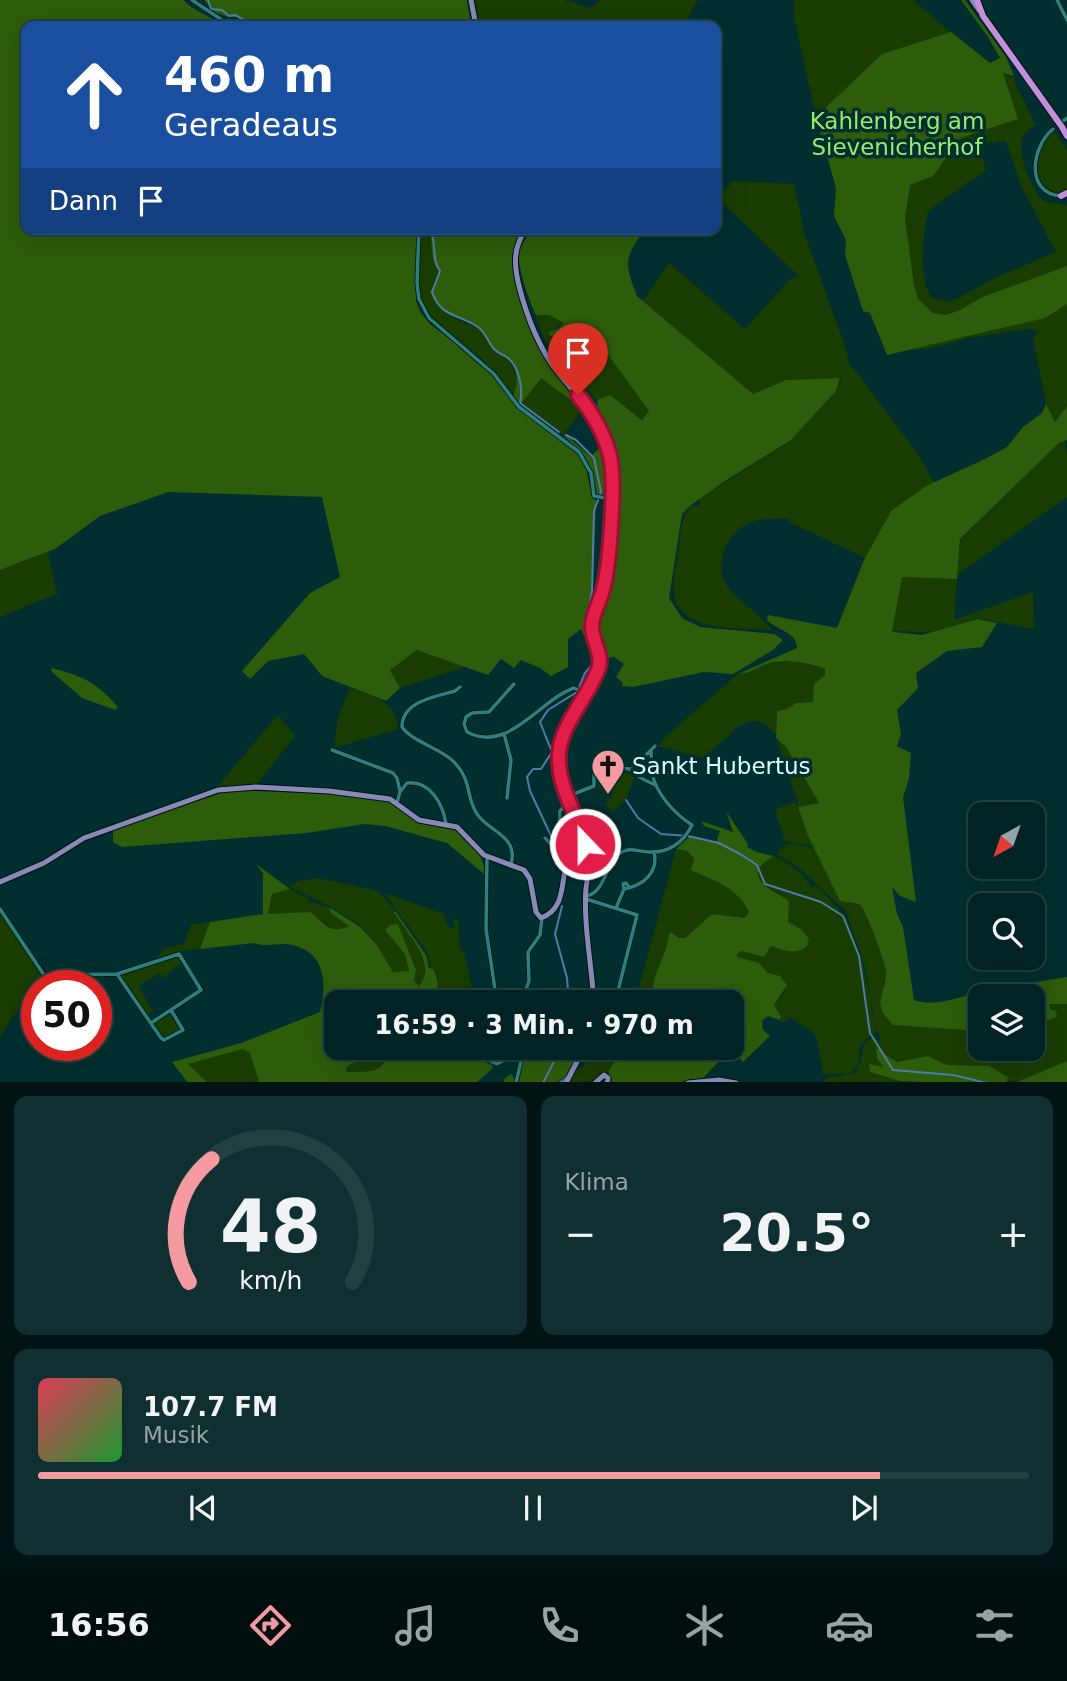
<!DOCTYPE html>
<html lang="de">
<head>
<meta charset="utf-8">
<style>
	:root { --surface:#012323; --page:#0f2f30; --text:#f1f3f6; --muted:#96a4a6; --line:#234041; --accent:#f49aa0 }
	body { margin:0; font-family:"DejaVu Sans",sans-serif; background:var(--page); color:var(--text); height:100vh; display:flex; flex-direction:column; font-size:26px; white-space:nowrap }
	* { box-sizing:border-box; margin:0 }
	p { font-size:23px; color:var(--muted) }
	.icon { flex:none; width:38px; height:38px; fill:none; stroke:currentColor; stroke-width:2; stroke-linecap:round; stroke-linejoin:round }
	.map { position:relative; height:1082px; overflow:hidden }
	.panel { display:flex; flex-direction:column; gap:14px; padding:14px; background:#011313; flex:1 }
	.panel>* { flex:none }
	.hud { position:absolute; left:21px; top:21px; width:700px; height:214px; border-radius:14px; box-shadow:0 7px 28px #0002,0 0 0 2px var(--line); background:#1a4fa0; color:#fff; overflow:hidden }
	.needle { width:46px; rotate:220deg }
	.buttons { position:absolute; left:968px; top:802px; display:grid; gap:14px }
	.buttons a { display:grid; place-items:center; width:77px; height:77px; border-radius:14px; background:var(--surface); box-shadow:0 7px 28px #0002,0 0 0 2px var(--line); font-size:35px }
	.speed { position:absolute; left:21px; top:970px; display:flex; gap:14px; font-size:35px; font-weight:700; text-align:center }
	.speed>* { display:grid; place-content:center; width:91px; height:91px; border-radius:50%; background:var(--surface); box-shadow:0 7px 28px #0002,0 0 0 2px var(--line); line-height:1 }
	.speed .limit { border:10px solid #d22; background:#fff; color:#111 }
	.pin { position:absolute; display:grid; place-items:center; width:60px; height:60px; color:#fff; margin:-72px -30px; border-radius:50% 50% 50% 0; rotate:-45deg; box-shadow:0 0 7px #0007 }
	.pin .icon { rotate:45deg }
	.me { position:absolute; width:77px; margin:-38px; rotate:338deg; stroke-linejoin:round; filter:drop-shadow(0 0 5px #0008) }
	.turn { display:flex; align-items:center; gap:24px; height:147px; padding:0 28px; font-size:32px }
	.turn .icon { width:91px; height:91px; stroke-width:2.5 }
	.turn b { display:block; font-size:49px; line-height:60px }
	.then { display:flex; align-items:center; height:66px; padding:0 28px; background:#0003; gap:14px; font-size:26px }
	.big { font-size:52px; font-weight:700; line-height:1.1 }
	.panel .widget { flex:1; display:flex; flex-direction:column; justify-content:center; gap:10px; min-width:0; padding:0 24px; border-radius:14px; background:var(--page) }
	.panel .dial { align-items:center; gap:0 }
	.dial svg { height:182px; overflow:visible; fill:none; stroke:var(--line); stroke-width:7; stroke-linecap:round; text-anchor:middle }
	.dial text { fill:var(--text); stroke:none }
	.song { display:flex; align-items:center; gap:21px }
	.cover { width:84px; height:84px; border-radius:10px; background:linear-gradient(135deg,hsl(350 70% 55%),hsl(130 70% 35%)) }
	.played { height:7px; border-radius:4px; background:linear-gradient(90deg,var(--accent) 85%,var(--line) 85%) }
	.keys { display:flex; justify-content:space-around; direction:ltr }
	.heat { display:flex; justify-content:space-between; align-items:center; font-size:38px; direction:ltr }
	.panel .tiles { flex:1; display:grid; gap:14px; grid-template-columns:1fr 1fr }
	.widget:last-child { grid-column:span 2 }
	.trip { position:absolute; left:324px; top:990px; width:420px; height:70px; border-radius:14px; background:var(--surface); box-shadow:0 7px 28px #0002,0 0 0 2px var(--line); font-weight:700; line-height:70px; text-align:center }
	.tabs { display:flex; height:112px; justify-content:space-around; align-items:center; background:#000e0e; color:var(--muted) }
	.tabs .icon { width:49px; height:49px }
	.tabs .current { color:var(--accent) }
	.tabs b { font-size:32px; color:var(--text) }
	.map>svg:first-child { display:block }
	.green { fill:#193c00; fill-rule:evenodd }
	.forest { fill:#2d5c0a; fill-rule:evenodd }
	.lines { fill:none; stroke-linecap:round; stroke-linejoin:round }
	.stream { stroke:#4c7ca9; stroke-width:2 }
	.minor-casing { stroke:#001515; stroke-width:5 }
	.major-casing { stroke:#001515; stroke-width:7 }
	.highway-casing { stroke:#001515; stroke-width:8 }
	.minor { stroke:#2e8080; stroke-width:3.5 }
	.major { stroke:#8889b6; stroke-width:5 }
	.highway { stroke:#c48fda; stroke-width:6 }
	.highway-bridge-casing { stroke:#001515; stroke-width:8; stroke-linecap:butt }
	.highway-bridge { stroke:#c48fda; stroke-width:6 }
	.route-casing { stroke:#92132f; stroke-width:18 }
	.route { stroke:#e11d48; stroke-width:12 }
	.labels { text-anchor:middle; stroke-width:7; stroke-linejoin:round; paint-order:stroke }
	.park-label { font-size:23px; fill:#9aec6e; stroke:#012f2f }
	.poi-label { font-size:23px; fill:#d7fdfd; stroke:#012f2f; text-anchor:start }
</style>
</head>
<body>
<div class="map">
<svg width="1067" height="1083" viewBox="0 0 1067 1083">
	<rect width="100%" height="100%" fill="#012f2f"/>
	<path class="green" d="M471,0H565L590,8L600,0H698L686,21V26H476Z
		M794,0H913L977,55L950,32L973,54L1011,78L1014,77L1015,83L1036,125C1031,128 1025,132 1023,137C1016,151 1032,191 1044,201L1067,205V406L1055,422L1046,404L1033,338L1038,331L1029,329L968,338L932,348L892,352L839,214L834,175L818,115L816,117L794,17ZM1006,141L1021,186L1056,252L997,277L958,298L948,302L932,298C918,282 923,231 928,211L986,170L979,144Z
		M1054,130L1067,150V191C1045,200 1033,172 1038,154C1040,146 1048,136 1054,130Z
		M732,181L794,184L804,232L848,355L847,360L918,454L934,482L891,511L865,558L787,521L789,518C777,520 764,517 752,522C726,532 712,565 729,589C741,604 763,615 771,630C741,628 679,633 674,594C672,582 676,568 678,557C680,540 679,518 692,506L700,505L699,499L791,440L836,391L844,371L840,378L786,380L753,394L643,301L669,263L745,329L789,280L798,276L719,199Z
		M421,229H428C436,243 430,255 439,271L433,285L441,309L459,321L478,328L485,334L494,350L510,361L518,380L513,397L482,359L428,315L418,292Z
		M536,315H549L564,323L550,332L569,333L570,340L587,343L609,356L649,411L643,420L610,395L597,400C573,375 544,350 536,315Z
		M541,377L583,409L563,435L521,404Z
		M1064,441L1067,453V497L957,575L960,540L1059,443Z
		M48,552L57,594L0,617V570Z
		M902,576L957,579L954,620L1033,592L1034,629L977,618L933,632L892,631Z
		M417,650L468,666L400,688L390,670Z
		M797,661L825,669V674L815,684L813,702L796,703L776,721V735C757,717 756,718 735,728L734,731L703,758L658,746L665,737L738,674H744L767,664Z
		M350,688C372,696 398,701 398,729L334,748L338,717Z
		M278,715L295,736L256,785L215,789Z
		M777,739L786,747L819,804L799,807Z
		M601,760L604,763L635,777L625,800L613,812L605,805L614,793L609,788L603,792C595,782 593,773 597,761Z
		M795,802L798,808L813,846L783,841C785,829 775,821 776,809Z
		M789,843L814,848L840,901L856,903L862,907L878,941L887,973L883,985L893,1024L980,1031V1048H1032L1033,1026L1057,1017L1048,1004H1067V1061C1050,1069 1026,1082 1007,1082L1008,1077L989,1066L947,1065L928,1056L897,1062L886,1055L901,1081L922,1082H823L827,1078L855,1073C866,1060 856,1043 875,1037L881,1043L872,1011L866,970L846,911L797,866L776,854L781,848Z
		M676,849L687,851L694,858L691,870C715,881 736,887 749,912L745,918L712,914L685,938H679L670,933C668,940 667,948 664,955C658,969 649,986 653,1003H635Z
		M773,856C788,862 805,873 811,888L816,886L819,888L846,917L862,960L877,1031L860,1045L858,1065L849,1074H823L817,1038L813,1032L790,1018L781,1023V1016L774,1005L785,991L776,975L768,974L737,957L741,951L759,956L771,946L780,950H802C798,942 789,929 788,920C787,912 787,901 780,894C772,887 757,886 758,872C758,863 768,861 773,856Z
		M318,878L378,891L398,914L394,913C405,933 439,962 419,986L414,981L416,969L401,932L385,930L405,954L409,971L393,972L377,944L359,925L333,908L288,886L299,881Z
		M290,889L308,898V901L329,907L350,926C326,936 332,921 315,918C300,914 283,913 268,914L272,894Z
		M384,893L444,914L447,925L452,928L455,927L453,920L449,918L458,920L460,948L464,952L476,1003H432L438,977L431,968L427,952Z
		M0,910L41,973L40,978L0,1036Z
		M210,922L200,949L187,950L160,959L159,955L165,948L184,944L191,925Z
		M178,957L182,962L162,979L159,973L138,986L153,1011L146,1015L120,976Z
		M171,1013L181,1028L165,1038L154,1024Z
		M592,1048H624L608,1072L602,1073L593,1082L568,1083L575,1070L583,1069L586,1059L590,1061Z
		M243,1049L250,1053L259,1082H207L187,1064Z
		M379,1052L386,1059C380,1075 361,1071 346,1072V1066Z"/>
	<path class="forest" d="M0,0H183C194,11 211,17 225,26H26V229H417L416,301L421,313L431,325L465,349L491,372L519,409L577,454L585,463L592,497L596,500L592,608L585,626L599,660L595,661L581,629L568,639V667L551,676L540,668L521,660L514,668L501,659L488,675L417,650L390,670L400,688L386,701L322,676L304,654L268,661L250,679L242,671L310,593L340,577L322,497L168,492L100,516L55,549L0,570Z
		M204,0H467L471,26H252L237,17H229L216,13Z
		M961,0H965L1006,57L1013,73V76L1003,73L1018,119L960,138L933,176L910,185L905,218L914,285L918,299L933,313L946,315L958,311L983,297L1067,266V304L1045,318L887,355L870,313L863,311L845,255L846,240L834,216L836,188L816,117L882,54L951,32L990,63L1000,58L988,37Z
		M428,229H525L513,251L512,264L517,292L533,337L550,366L584,407L600,437L609,460V495L597,494C591,465 586,455 563,435L565,434L591,457L601,446L581,412L583,409L541,378L521,404L513,397C518,385 519,371 509,360C505,356 499,355 495,351C488,344 486,334 478,328C460,315 440,319 431,293L439,271C428,259 435,243 428,229Z
		M533,229H645C624,258 624,263 637,296L753,394L786,380L840,378L836,391L791,440L725,481L691,505L682,514L669,598L682,618L700,627L774,634L783,640L773,650L733,674L704,672L633,687L622,686L623,683L616,677L624,664L614,657L602,659L599,649L606,647L600,628L595,627L603,604L611,550L616,461L590,404L555,364L556,360L598,406L597,400L610,395L642,420L649,411L609,356L587,343L570,340L568,333L563,336H550L549,332L559,328L564,323L549,315H536C530,303 517,266 519,254C520,245 527,237 533,229Z
		M1046,404L1055,422L1067,406V440L1059,443L960,539L957,579L902,577L892,632L922,635L977,619L997,623L982,647L947,651L916,673L918,688L897,710L901,734L897,746L911,753L909,779L903,797L916,902L900,896L892,887L897,914L903,927L914,1000C939,1009 966,992 991,992V996H980V1031L893,1025C871,1001 884,1000 886,974C887,965 867,914 861,906C856,901 847,903 840,901L808,836L798,807L819,803L786,747L776,738L777,711L787,709L796,703L813,702L814,684L825,675V669C805,662 785,658 764,665C755,669 747,674 738,674L797,648C797,632 778,631 767,620L768,615L837,628L864,560L891,511L926,486L985,459L1007,447L1023,427L1042,413Z
		M51,668C83,676 96,682 118,707L115,710L82,698L52,672Z
		M230,790L359,795L385,800L395,804L411,817L459,830L481,857L484,867V874L447,843L385,826L364,824L307,833L122,847L113,842V830Z
		M726,811L748,844L747,847L757,852L773,856C769,860 762,863 759,868C752,884 779,893 789,901L788,922L801,929L809,939L807,946C797,956 782,950 771,946L764,957L741,951L737,955V957L759,963L768,973L780,976L787,985L774,1005L781,1016L780,1020L768,1016L762,1021L763,1030L770,1036L743,1062L731,1049L703,1078L680,1082H610L612,1080L608,1072L624,1048H732V1003H653C649,986 658,969 664,954C667,948 668,939 670,932L679,938H685L712,914L745,918L749,912C737,887 714,881 691,870L694,858L687,851L676,849L690,836L716,843L720,831L704,826L701,821L733,832Z
		M256,864L290,889L272,894L268,914L310,912C326,923 329,935 349,926L331,913L329,907L360,927L377,945L393,972L409,971L405,954L385,930L390,925L398,924L416,970L414,981L419,986C439,962 405,933 394,912H396L426,955L429,968L433,969C440,981 438,991 432,1003H336V1048H416L427,1052L459,1048L492,1065L493,1068L477,1082H259L250,1053L243,1049L188,1064L207,1082L188,1083L172,1062L241,1043L320,1012C327,985 326,952 292,945C279,942 267,948 254,943L200,949L210,922L263,914V873ZM379,1052L386,1059C380,1075 361,1071 346,1072L347,1066Z
		M1067,977V1004H1049L1050,1009L1056,1011L1057,1017L1033,1026L1032,996H1016L1013,986Z
		M525,1048H582L569,1074L559,1082L503,1083L505,1078L511,1074L515,1079Z
		M880,1048L886,1055L897,1062L928,1056L947,1065L989,1066L1008,1077L1007,1082H922L901,1081L870,1072L869,1064L883,1067L877,1058L876,1049Z
		M1067,1061V1082H1017Z"/>
	<g class="lines">
		<path class="stream" d="M208,0L211,9L222,10L229,16L235,15L255,26
			M430,229C437,243 431,258 440,271L432,292C441,318 460,314 478,327C486,333 488,342 494,349C498,353 504,355 508,358C520,368 523,390 520,403L559,432
			M566,435L576,440L594,458L601,492L594,511L592,591L585,626L593,643
			M626,800L638,818L661,834L688,836L719,843L740,854L757,865L765,884L821,902L843,916L859,956L870,1033L893,1070L953,1075L987,1083
			M552,838L530,791L527,777L533,769H541L552,752L540,722L548,710L577,692L585,673L597,659
			M562,906L555,934L567,978L569,1003
			M543,1083L561,1048"/>
		<defs>
			<path id="minor" d="M192,0L231,26
				M1057,0L1067,20
				M1063,121L1067,118
				M1053,129C1032,146 1024,193 1061,196
				M419,229L417,283L419,299L429,318L494,374L519,407L579,452L591,473L594,496L611,499
				M514,684L489,712L472,713L466,717L464,724L467,732C509,754 539,700 574,688L586,694
				M460,687L455,691C435,697 402,701 402,727C413,742 437,747 452,760C473,780 465,796 477,814C489,832 519,836 511,864
				M504,734L511,760L507,798
				M332,750L393,773L397,778L400,791
				M630,770L637,776L655,785
				M566,797L594,786V767L598,760C610,760 619,770 632,769L655,746
				M568,802L560,811L558,838L570,853
				M397,803L400,792L407,783C430,780 443,804 446,824
				M545,838L554,847L564,848
				M487,857L486,929L497,1003
				M624,889C642,886 659,873 654,852
				M586,896C606,893 605,861 622,852C631,847 640,852 649,852C669,853 684,842 692,825C675,814 656,794 652,773C650,766 652,758 651,751
				M586,899L637,915L615,1003
				M616,908L624,889L623,884L626,883L630,888
				M0,909L44,975L117,974L179,954L201,990L151,1023
				M117,974L161,1038L164,1040L183,1030L171,1010
				M521,1003L529,981L528,952L540,935L542,918
				M417,1048L427,1052L446,1048
				M461,1048L497,1064L508,1058L513,1048
				M516,1083L524,1048
				M560,1083L569,1077"/>
			<path id="major" d="M471,0L476,26
				M972,0L979,10
				M526,229C512,249 514,267 520,290C527,316 536,340 551,363C573,394 606,421 611,462C615,493 610,559 603,589C600,601 593,612 592,625C591,639 603,653 599,666C593,688 577,707 566,727C546,763 569,800 583,833L582,841
				M582,841C594,853 588,873 586,888C583,922 592,968 594,1003
				M0,882L44,863L84,838L218,790L256,787L329,791L390,799L419,820L457,827L484,855L524,870L530,879L536,912L541,918C567,909 560,879 568,859C571,851 577,847 582,841
				M566,1083L584,1048
				M595,1083L604,1075L608,1078L607,1083
				M688,1083L719,1080L736,1083"/>
			<path id="highway" d="M977,0L983,16L1057,120
				M1062,127L1067,136
				M1061,196L1067,193"/>
		</defs>
		<use href="#minor" class="minor-casing"/>
		<use href="#major" class="major-casing"/>
		<use href="#highway" class="highway-casing"/>
		<use href="#minor" class="minor"/>
		<use href="#major" class="major"/>
		<use href="#highway" class="highway"/>
		<defs>
			<path id="highway-bridge" d="M1057,120L1062,127"/>
		</defs>
		<use href="#highway-bridge" class="highway-bridge-casing"/>
		<use href="#highway-bridge" class="highway-bridge"/>
	</g>
	<g class="lines">
		<defs>
			<path id="route" d="M578,395C592,412 605,435 610,456C616,482 610,563 603,590C600,601 593,613 592,625C591,639 603,654 599,667C589,697 561,723 559,754C557,784 573,807 583,835L582,841L585,844"/>
		</defs>
		<use href="#route" class="route-casing"/>
		<use href="#route" class="route"/>
	</g>
	<defs>
		<symbol id="church-pin" viewBox="-11 -11 22 30"><path d="M0 17L-7.5 6A9.5 9.5 0 1 1 7.5 6Z" fill="#f49aa0" stroke="#012f2f"/><path d="M-1.2-6h2.4v3.5h3.3v2.4h-3.3V6h-2.4V-.1h-3.3v-2.4h3.3Z" fill="#111"/></symbol>
	</defs>
	<g fill-rule="evenodd">
		<use href="#church-pin" x="589" y="747" width="38" height="52"/>
	</g>
	<g class="labels">
		<g class="park-label">
			<text x="897" y="129">Kahlenberg am<tspan x="897" dy="26">Sievenicherhof</tspan></text>
		</g>
		<g class="poi-label">
			<text x="632" y="774">Sankt Hubertus</text>
		</g>
	</g>
</svg>
<div class="buttons">
<a><svg class="needle" viewBox="-14 -14 28 28"><path d="M0-13l5 13h-10z" fill="#e53935"/><path d="M0 13l5-13h-10z" fill="#96a4a6"/></svg></a>
<a><svg class="icon" aria-label="search" viewBox="0 0 24 24"><circle cx="10" cy="10" r="6"/><path d="M15 15l6 6"/></svg></a>
<a><svg class="icon" aria-label="layers" viewBox="0 0 24 24"><path d="M12 4l9 5-9 5-9-5zM3 14l9 5 9-5"/></svg></a>
</div>
<div class="speed"><div class="limit">50</div></div>
<div class="pin" style="left:578px;top:395px;background:#d93025"><svg class="icon" aria-label="arrive" viewBox="0 0 24 24"><path d="M6 21V4h12l-3 4 3 4H6"/></svg></div>
<svg class="me" style="left:585px;top:844px" viewBox="-20 -20 40 40"><circle r="17" fill="#e11d48" stroke="#fff" stroke-width="3"/><path d="M0-11L8 9 0 5-8 9z" fill="#fff"/></svg>
<div class="trip">16:59 · 3 Min. · 970 m</div>
<div class="hud">
<div class="turn"><svg class="icon" aria-label="ahead" viewBox="0 0 24 24"><path d="M12 20V5M6 11l6-6 6 6"/></svg><div><b>460 m</b>Geradeaus</div></div>
<div class="then">Dann<svg class="icon" aria-label="arrive" viewBox="0 0 24 24"><path d="M6 21V4h12l-3 4 3 4H6"/></svg></div>
</div>
</div>
<section class="panel">
<div class="tiles">
<div class="widget dial"><svg viewBox="0 0 100 80">
<path d="M14 69A42 42 0 1 1 86 69"/>
<path d="M14 69A42 42 0 0 1 24 15" stroke="#f49aa0"/>
<text x="50" y="56" font-size="32" font-weight="700">48</text>
<text x="50" y="72" font-size="11">km/h</text>
</svg></div>
<div class="widget"><p>Klima</p>
<div class="heat"><a>−</a><b class="big">20.5°</b><a>+</a></div>
</div>
<div class="widget">
<div class="song"><i class="cover"></i><div><b>107.7 FM</b><p>Musik</p></div></div>
<div class="played"></div>
<div class="keys"><svg class="icon" aria-label="previous" viewBox="0 0 24 24"><path d="M18 5L8 12l10 7zM5 5v14"/></svg><svg class="icon" aria-label="pause" viewBox="0 0 24 24"><path d="M8 5v14M16 5v14"/></svg><svg class="icon" aria-label="next" viewBox="0 0 24 24"><path d="M6 5l10 7-10 7zM19 5v14"/></svg></div>
</div>
</div>
</section>
<nav class="tabs">
<b>16:56</b>
<svg class="icon current" aria-label="directions" viewBox="0 0 24 24"><path d="M12 3l9 9-9 9-9-9zM9 14v-3h6M13 9l2 2-2 2"/></svg>
<svg class="icon" aria-label="music" viewBox="0 0 24 24"><path d="M9 18V5l10-2v13"/><circle cx="6" cy="18" r="3"/><circle cx="16" cy="16" r="3"/></svg>
<svg class="icon" aria-label="phone" viewBox="0 0 24 24"><path d="M5 4h4l2 5-3 2q2 4 5 5l2-3 5 2v4C11 20 4 13 5 4z"/></svg>
<svg class="icon" aria-label="climate" viewBox="0 0 24 24"><path d="M12 3v18M4 7l16 10M4 17L20 7"/></svg>
<svg class="icon" aria-label="car" viewBox="0 0 24 24"><path d="M5 17H2v-5l4-1 3-4h7l3 4 3 1v5h-3M9 17h6M6 11h13"/><circle cx="7" cy="17" r="2"/><circle cx="17" cy="17" r="2"/></svg>
<svg class="icon" aria-label="filters" viewBox="0 0 24 24"><path d="M4 7h16M4 17h16"/><circle cx="9" cy="7" r="2"/><circle cx="15" cy="17" r="2"/></svg>
</nav>
</body>
</html>
